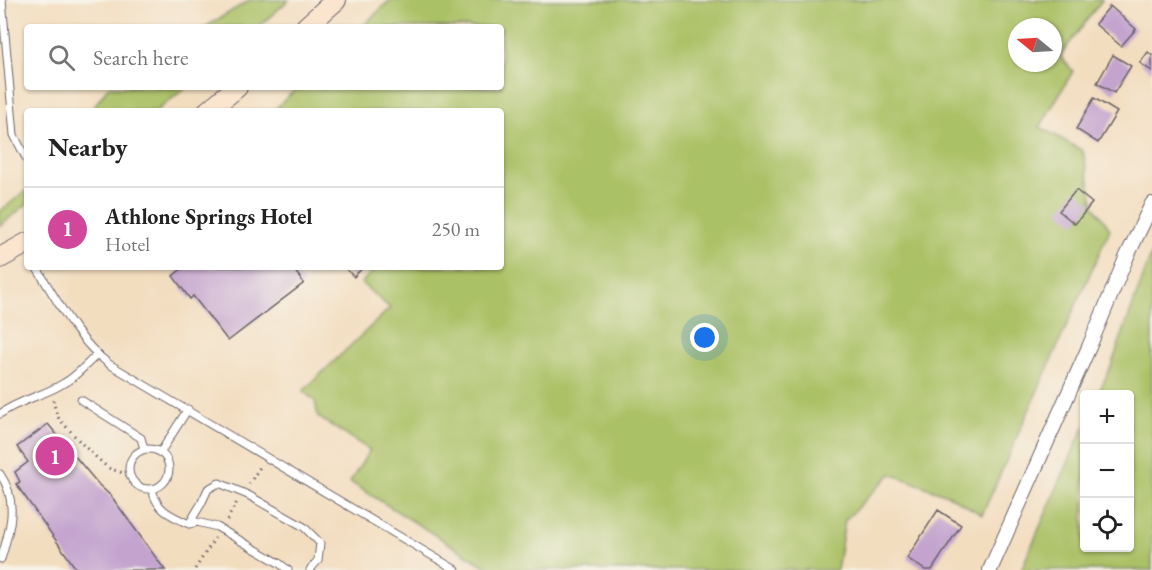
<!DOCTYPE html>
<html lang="en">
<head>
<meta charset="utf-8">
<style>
	:root { --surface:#fff; --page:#f2f2f2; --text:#222; --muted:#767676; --line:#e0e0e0; --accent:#c8321e }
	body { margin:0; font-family:"EB Garamond",serif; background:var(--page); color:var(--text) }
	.controls { position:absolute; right:18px; bottom:18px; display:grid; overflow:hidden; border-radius:6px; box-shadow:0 2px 4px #0004 }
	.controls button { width:54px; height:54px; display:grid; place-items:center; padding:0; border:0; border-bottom:2px solid var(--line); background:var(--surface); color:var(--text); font:30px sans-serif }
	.compass { position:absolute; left:1008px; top:18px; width:54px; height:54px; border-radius:50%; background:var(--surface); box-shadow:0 2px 4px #0004; rotate:288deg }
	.you { position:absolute; left:705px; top:338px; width:21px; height:21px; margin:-15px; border:4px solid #fff; border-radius:50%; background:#1a73e8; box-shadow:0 0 0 9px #1a73e833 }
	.badge { display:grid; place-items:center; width:39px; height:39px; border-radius:50%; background:var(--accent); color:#fff; font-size:20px; font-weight:700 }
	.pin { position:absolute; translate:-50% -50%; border:3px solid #fff; box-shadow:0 2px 6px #0006 }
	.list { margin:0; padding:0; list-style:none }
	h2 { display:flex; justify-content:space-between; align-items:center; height:78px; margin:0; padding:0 24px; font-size:26px }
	h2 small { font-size:20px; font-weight:400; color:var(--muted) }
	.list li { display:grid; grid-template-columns:39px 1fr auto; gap:18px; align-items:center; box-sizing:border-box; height:84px; padding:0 24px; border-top:2px solid var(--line) }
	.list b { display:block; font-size:22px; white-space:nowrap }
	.list p { margin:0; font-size:20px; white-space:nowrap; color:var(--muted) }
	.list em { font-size:20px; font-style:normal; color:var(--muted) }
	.icon { flex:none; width:33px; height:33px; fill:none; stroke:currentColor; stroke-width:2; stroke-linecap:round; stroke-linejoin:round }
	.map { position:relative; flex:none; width:1152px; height:570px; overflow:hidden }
	.search { position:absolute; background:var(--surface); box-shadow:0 2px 4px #0004; left:24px; top:24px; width:480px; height:66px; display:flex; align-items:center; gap:15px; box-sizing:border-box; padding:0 21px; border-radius:6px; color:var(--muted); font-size:22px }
	.panel { position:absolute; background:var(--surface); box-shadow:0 2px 4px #0004; left:24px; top:108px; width:480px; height:162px; border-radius:6px }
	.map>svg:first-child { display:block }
</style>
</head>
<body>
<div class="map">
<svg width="1152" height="570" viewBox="0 0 1152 570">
	<rect width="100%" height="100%" fill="#f7f3e8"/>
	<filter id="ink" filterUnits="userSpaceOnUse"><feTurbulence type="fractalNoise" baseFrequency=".0167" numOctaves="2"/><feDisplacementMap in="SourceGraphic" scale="12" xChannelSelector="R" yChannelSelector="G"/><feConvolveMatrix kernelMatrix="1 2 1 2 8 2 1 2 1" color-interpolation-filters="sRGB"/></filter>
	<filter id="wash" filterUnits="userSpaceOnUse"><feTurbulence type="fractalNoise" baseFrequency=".008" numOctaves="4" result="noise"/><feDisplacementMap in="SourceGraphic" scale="24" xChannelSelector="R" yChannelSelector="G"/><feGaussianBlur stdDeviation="1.35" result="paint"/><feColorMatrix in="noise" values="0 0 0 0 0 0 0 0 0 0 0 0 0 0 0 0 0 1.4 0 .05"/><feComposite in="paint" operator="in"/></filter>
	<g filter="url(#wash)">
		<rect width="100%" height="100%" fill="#f3ddbf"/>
		<!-- green -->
		<path fill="#abc166" stroke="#667250" stroke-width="1.5" fill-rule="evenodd" d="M250,0H289L258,27H205Z
			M390,0H1102L1060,56L1073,71L1040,127L1083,151L1094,206L1110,229L982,515L950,496L891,474L845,520L837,570H491L350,482L370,450L318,417L315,401L303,391L390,308L361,283L377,267H501V111H273L298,87H501V27H362ZM1017,27H1053V63H1017Z
			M108,87H187L156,111H91Z
			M27,190V204L0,226V211Z
			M1152,252V570H1021L1084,426V548H1130V394H1098L1111,366Z"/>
		<g id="blocks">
			<!-- building -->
			<path fill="#c4a4cf" d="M1110,6L1136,29L1121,46L1095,24Z
				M1148,52L1152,55V71L1140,63Z
				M1113,55L1131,66L1114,93L1097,83Z
				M1094,98L1117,112L1098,143L1076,129Z
				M1076,190L1092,203L1075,224L1059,211Z
				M184,267H292L304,283L228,341L193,296L190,299L173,276Z
				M344,267H363L354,277Z
				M48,424L99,485L111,496L165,570H77L16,484L20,482L15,472L28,462L17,447Z
				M938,510L961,525L932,570H925L907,558Z"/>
		</g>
	</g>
	<g filter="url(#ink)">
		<use href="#blocks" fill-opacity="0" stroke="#6b6369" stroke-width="1.5"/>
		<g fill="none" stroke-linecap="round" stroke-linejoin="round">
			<!-- service casing -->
			<g stroke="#6b6369" stroke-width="9">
				<path id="service" d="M2,0L14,135L27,160
					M36,267C57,300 77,340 109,364L456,570
					M81,400L141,438L144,449
					M0,414C20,399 44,396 64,383C77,376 86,364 97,355
					M129 469a20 20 0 1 1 40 0a20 20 0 1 1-40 0Z
					M160,453L188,409
					M0,474C19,501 10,530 1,559
					M152,489C157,511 170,515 189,524L201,504L208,489L219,483L248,495L304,527L320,543L318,560L310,570
					M189,524L197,522L217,527L279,563L288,570"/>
			</g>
			<!-- minor casing -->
			<g stroke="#6b6369" stroke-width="16">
				<path id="minor" d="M990,570L1089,347L1127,256L1152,204"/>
			</g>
			<!-- secondary casing -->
			<g stroke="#6b6369" stroke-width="22">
				<path id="secondary" d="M306,27L336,0
					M208,111L237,87
					M0,258L27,243"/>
			</g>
			<!-- path -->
			<path stroke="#6b6369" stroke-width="3" stroke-dasharray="1.5 4.5" stroke-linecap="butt" d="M53,400L56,412L59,419L85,447L108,468L129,475
				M249,484L260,467
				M227,520L237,502
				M195,569L215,538"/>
			<!-- service -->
			<use href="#service" stroke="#fff" stroke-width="7"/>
			<!-- minor -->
			<use href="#minor" stroke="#fff" stroke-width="14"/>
			<!-- secondary -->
			<use href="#secondary" stroke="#fbe5cf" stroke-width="20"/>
		</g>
	</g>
</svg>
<div class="controls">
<button>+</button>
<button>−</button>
<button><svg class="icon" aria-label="locate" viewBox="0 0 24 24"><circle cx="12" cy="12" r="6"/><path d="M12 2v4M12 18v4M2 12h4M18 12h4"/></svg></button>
</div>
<svg class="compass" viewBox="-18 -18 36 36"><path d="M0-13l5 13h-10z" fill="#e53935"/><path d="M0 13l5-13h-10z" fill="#767676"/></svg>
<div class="you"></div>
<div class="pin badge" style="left:55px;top:456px;background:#d1479c">1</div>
<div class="search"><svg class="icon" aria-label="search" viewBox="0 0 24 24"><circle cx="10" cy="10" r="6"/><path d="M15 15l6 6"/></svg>Search here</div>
<section class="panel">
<h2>Nearby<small></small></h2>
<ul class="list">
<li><span class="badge" style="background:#d1479c">1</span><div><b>Athlone Springs Hotel</b><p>Hotel</p></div><em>250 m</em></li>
</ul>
</section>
</div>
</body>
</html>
